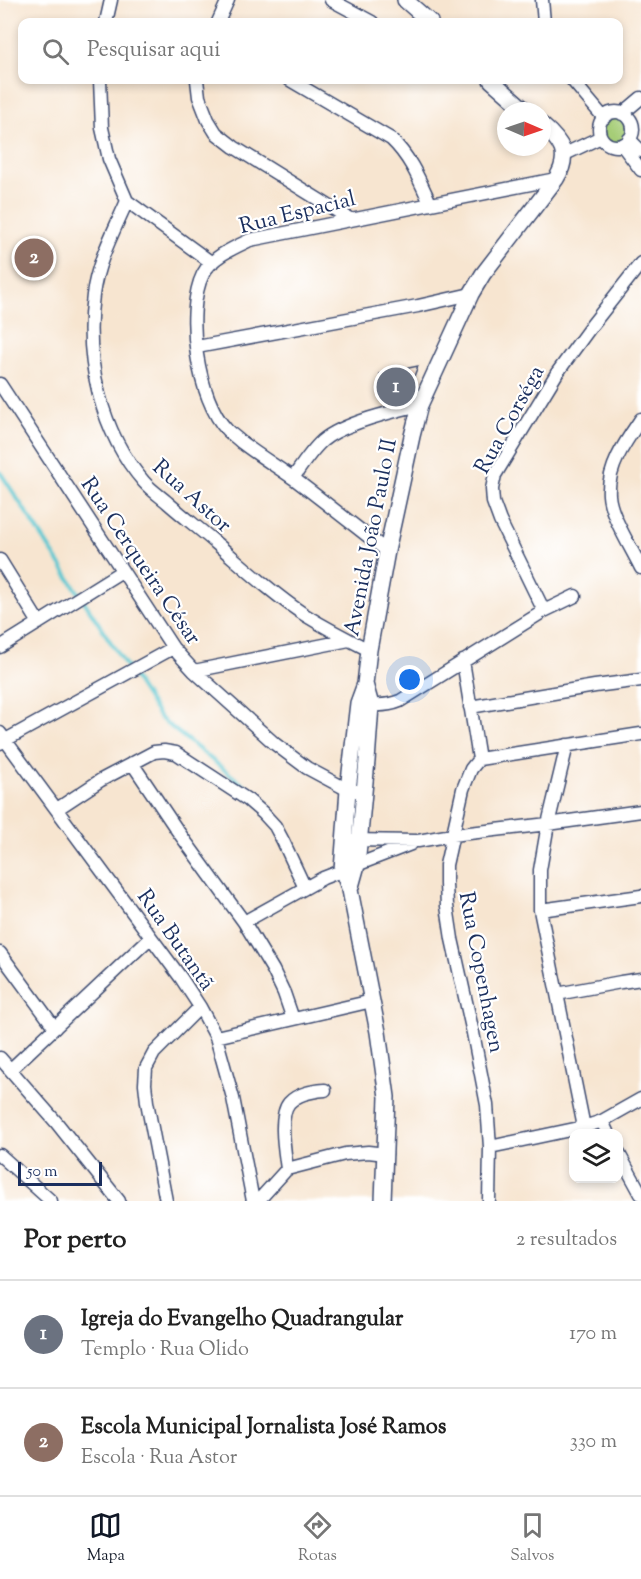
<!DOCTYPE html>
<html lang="pt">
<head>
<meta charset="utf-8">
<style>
	:root { --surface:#fff; --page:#f2f2f2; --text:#222; --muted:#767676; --line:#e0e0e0; --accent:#111827 }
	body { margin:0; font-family:"Sorts Mill Goudy",serif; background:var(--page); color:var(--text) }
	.controls { position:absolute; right:18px; bottom:18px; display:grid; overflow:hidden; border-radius:12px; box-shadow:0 3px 9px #0003 }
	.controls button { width:54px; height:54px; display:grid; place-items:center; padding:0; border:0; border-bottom:2px solid var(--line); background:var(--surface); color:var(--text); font:30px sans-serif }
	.compass { position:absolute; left:497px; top:102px; width:54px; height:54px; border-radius:50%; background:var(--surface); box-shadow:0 3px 9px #0003; rotate:92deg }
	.scale { position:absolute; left:18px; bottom:15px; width:84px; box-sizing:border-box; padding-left:6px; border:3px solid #1b2f5e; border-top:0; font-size:16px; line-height:21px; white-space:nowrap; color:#1b2f5e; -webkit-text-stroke:4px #fff; paint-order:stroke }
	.you { position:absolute; left:410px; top:680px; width:21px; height:21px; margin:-15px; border:4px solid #fff; border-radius:50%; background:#1a73e8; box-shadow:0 0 0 9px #1a73e833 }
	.badge { display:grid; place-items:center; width:39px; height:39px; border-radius:50%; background:var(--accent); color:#fff; font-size:20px; font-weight:700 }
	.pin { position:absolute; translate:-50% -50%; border:3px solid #fff; box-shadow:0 2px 6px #0006 }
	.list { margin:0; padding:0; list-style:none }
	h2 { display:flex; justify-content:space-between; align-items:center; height:78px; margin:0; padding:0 24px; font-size:26px }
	h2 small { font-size:20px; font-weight:400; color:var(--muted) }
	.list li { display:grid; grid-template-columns:39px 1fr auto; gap:18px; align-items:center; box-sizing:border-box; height:108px; padding:0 24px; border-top:2px solid var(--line) }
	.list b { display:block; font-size:22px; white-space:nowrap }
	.list p { margin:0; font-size:20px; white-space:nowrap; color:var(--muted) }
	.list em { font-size:20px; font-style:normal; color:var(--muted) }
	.icon { flex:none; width:33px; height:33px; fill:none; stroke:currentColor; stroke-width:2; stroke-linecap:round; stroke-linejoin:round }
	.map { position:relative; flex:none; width:641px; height:1201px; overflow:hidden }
	.search { position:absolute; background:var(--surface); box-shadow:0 3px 9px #0003; left:18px; right:18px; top:18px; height:66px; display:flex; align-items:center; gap:15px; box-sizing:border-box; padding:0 21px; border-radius:12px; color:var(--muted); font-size:22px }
	.sheet { height:294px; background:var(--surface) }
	nav { display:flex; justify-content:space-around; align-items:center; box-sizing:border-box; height:84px; border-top:2px solid var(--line); background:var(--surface); font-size:16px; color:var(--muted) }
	nav a { display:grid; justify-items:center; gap:3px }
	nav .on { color:var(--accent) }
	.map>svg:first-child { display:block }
</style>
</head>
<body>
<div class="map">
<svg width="641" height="1201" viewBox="0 0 641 1201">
	<defs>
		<pattern id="building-hatch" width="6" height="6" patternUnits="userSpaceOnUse" patternTransform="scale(1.5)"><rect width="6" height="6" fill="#f4ab93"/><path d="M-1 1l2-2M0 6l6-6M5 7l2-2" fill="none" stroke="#d19381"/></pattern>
	</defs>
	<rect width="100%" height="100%" fill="#fff"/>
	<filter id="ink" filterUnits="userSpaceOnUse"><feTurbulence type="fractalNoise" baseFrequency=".0167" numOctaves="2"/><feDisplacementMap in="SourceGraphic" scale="12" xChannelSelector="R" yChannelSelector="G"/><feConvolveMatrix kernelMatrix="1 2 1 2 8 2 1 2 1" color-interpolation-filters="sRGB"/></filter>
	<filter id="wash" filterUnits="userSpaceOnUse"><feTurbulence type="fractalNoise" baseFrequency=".008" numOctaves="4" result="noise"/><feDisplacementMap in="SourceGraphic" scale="24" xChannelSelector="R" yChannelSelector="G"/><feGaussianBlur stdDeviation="1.35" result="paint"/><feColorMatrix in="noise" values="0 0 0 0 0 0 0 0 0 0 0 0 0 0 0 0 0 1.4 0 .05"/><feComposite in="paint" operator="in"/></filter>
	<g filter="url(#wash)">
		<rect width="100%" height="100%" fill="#f7e5d0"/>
		<!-- park -->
		<path fill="#a6cd77" stroke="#607e6a" stroke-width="1.5" d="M599 129a16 16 0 1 1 32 0a16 16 0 1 1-32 0Z"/>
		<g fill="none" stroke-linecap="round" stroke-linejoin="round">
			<!-- stream -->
			<path stroke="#5ac7d1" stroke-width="4" d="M0,472L160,718L257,796"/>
		</g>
		<g id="blocks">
			<!-- building -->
			<path fill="url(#building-hatch)" d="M418,366L405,399L386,405L380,374Z"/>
		</g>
	</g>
	<g filter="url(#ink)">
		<use href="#blocks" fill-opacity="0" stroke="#3c4a6f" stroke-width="1.5"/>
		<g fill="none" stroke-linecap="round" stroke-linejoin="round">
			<!-- minor casing -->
			<g stroke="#3c4a6f" stroke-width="15">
				<path id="minor" d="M331,0L372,22
					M542,0L544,22
					M106,22L111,0
					M218,22L228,0
					M100,80L102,128L109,159L127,201
					M197,80L199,97L208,120L216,133L234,147L350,219
					M290,80L391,139C410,157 419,179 430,203
					M572,80L604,118
					M599 129a17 17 0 1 1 34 0a17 17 0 1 1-34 0Z
					M622,114L641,98
					M629,139L641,151
					M622,145L641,170
					M565,154L601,137
					M127,201C114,231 97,262 93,295C84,359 101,433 144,482C151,490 160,496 168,503C184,517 201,530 217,544C245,568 274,595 305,615C326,628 347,639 369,650
					M127,201L212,263
					M197,347L418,306L471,294
					M0,384L173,648L194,671L275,744L307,768L348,790L356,791
					M641,419C626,441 607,467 609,495C610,515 632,549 641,568
					M293,478C302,465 311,451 322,441C343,423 394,411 420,405
					M387,551C356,527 325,502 293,478C276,466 258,455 241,442C237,438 231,434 227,430C198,400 184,312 203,274C212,257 233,248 250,240L556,179
					M0,560L39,623
					M544,611L500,521L493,502L492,489L495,475L557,373L592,325L641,263
					M0,647L122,571
					M463,661L479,759
					M194,671L349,640
					M363,704C376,706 388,706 400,701L544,611L575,596
					M470,707L595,686L641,680
					M0,733L181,978L200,1007L216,1037L233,1098L253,1201
					M0,743L173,648
					M567,745L548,824L540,870V910L584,1127
					M132,763L177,830L244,922L273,970L284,993L293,1019
					M57,809L101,780L154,752L164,751L176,753L248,800L263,813L275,826L283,841L305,888
					M350,840L418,841L452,835L548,824L641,811
					M540,910L641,896
					M244,922L323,878L411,844
					M0,953L55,1028
					M557,994L621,982L641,979
					M216,1037L372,1001
					M0,1058L56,1122L119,1201
					M11,1069L150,938
					M602,1121L608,1134
					M490,1147L584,1127L602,1121L641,1099
					M618,1152L641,1194
					M0,1155L51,1201
					M287,1169C285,1153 278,1116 289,1103C298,1093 313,1091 325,1090
					M166,1201L147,1102L145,1084L146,1068L154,1053L200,1007
					M258,1201L287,1169L345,1154L368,1152L386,1154
					M489,1201L490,1147L487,1105L473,1033L452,939L447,906L446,884V865L463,789L471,769L479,759L641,734"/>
			</g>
			<!-- major casing -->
			<g stroke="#3c4a6f" stroke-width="18">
				<path id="major" d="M405,0L430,22
					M491,80L526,111
					M350,890L357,865L367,761L371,705L365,684
					M383,1201L387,1097L378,1032L350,890L342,870L348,790L358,703L365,684L369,650L387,551L412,436L420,405L471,294L483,274L556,179C571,155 562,142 542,125"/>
			</g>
			<!-- minor -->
			<use href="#minor" stroke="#fff" stroke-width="12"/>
			<!-- major -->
			<use href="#major" stroke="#fff" stroke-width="15"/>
		</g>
	</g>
	<g text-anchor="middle" stroke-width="4.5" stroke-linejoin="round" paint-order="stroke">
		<!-- street labels -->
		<g font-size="22" fill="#1b2f5e" stroke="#fff">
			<text transform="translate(297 211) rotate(-14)" y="8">Rua Espacial</text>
			<text transform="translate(508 419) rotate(-61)" y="8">Rua Corséga</text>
			<text transform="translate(193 495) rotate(42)" y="8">Rua Astor</text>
			<text transform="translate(369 537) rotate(-79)" y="8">Avenida João Paulo II</text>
			<text transform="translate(142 560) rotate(56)" y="8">Rua Cerqueira César</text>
			<text transform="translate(177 939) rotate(55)" y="8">Rua Butantã</text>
			<text transform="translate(483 972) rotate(79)" y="8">Rua Copenhagen</text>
		</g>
	</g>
</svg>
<div class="controls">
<button><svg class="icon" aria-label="layers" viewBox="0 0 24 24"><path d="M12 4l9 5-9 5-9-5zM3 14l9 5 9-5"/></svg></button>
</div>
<svg class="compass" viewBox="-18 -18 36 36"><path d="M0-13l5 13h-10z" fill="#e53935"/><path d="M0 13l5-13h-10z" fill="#767676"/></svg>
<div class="scale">50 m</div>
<div class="you"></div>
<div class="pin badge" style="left:396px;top:387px;background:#6b7280">1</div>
<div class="pin badge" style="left:34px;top:258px;background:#8d6e63">2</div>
<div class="search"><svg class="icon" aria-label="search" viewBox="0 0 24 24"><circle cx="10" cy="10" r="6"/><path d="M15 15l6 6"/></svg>Pesquisar aqui</div>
</div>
<section class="sheet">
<h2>Por perto<small>2 resultados</small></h2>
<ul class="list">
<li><span class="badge" style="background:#6b7280">1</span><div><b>Igreja do Evangelho Quadrangular</b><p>Templo · Rua Olido</p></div><em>170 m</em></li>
<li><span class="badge" style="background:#8d6e63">2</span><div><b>Escola Municipal Jornalista José Ramos</b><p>Escola · Rua Astor</p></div><em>330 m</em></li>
</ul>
</section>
<nav>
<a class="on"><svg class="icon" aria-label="map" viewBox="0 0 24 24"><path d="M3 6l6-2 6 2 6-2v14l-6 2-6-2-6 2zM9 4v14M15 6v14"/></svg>Mapa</a>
<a><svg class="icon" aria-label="directions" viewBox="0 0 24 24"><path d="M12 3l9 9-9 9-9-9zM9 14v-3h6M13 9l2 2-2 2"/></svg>Rotas</a>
<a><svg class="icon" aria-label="saved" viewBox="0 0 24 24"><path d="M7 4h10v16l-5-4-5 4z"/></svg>Salvos</a>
</nav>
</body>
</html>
